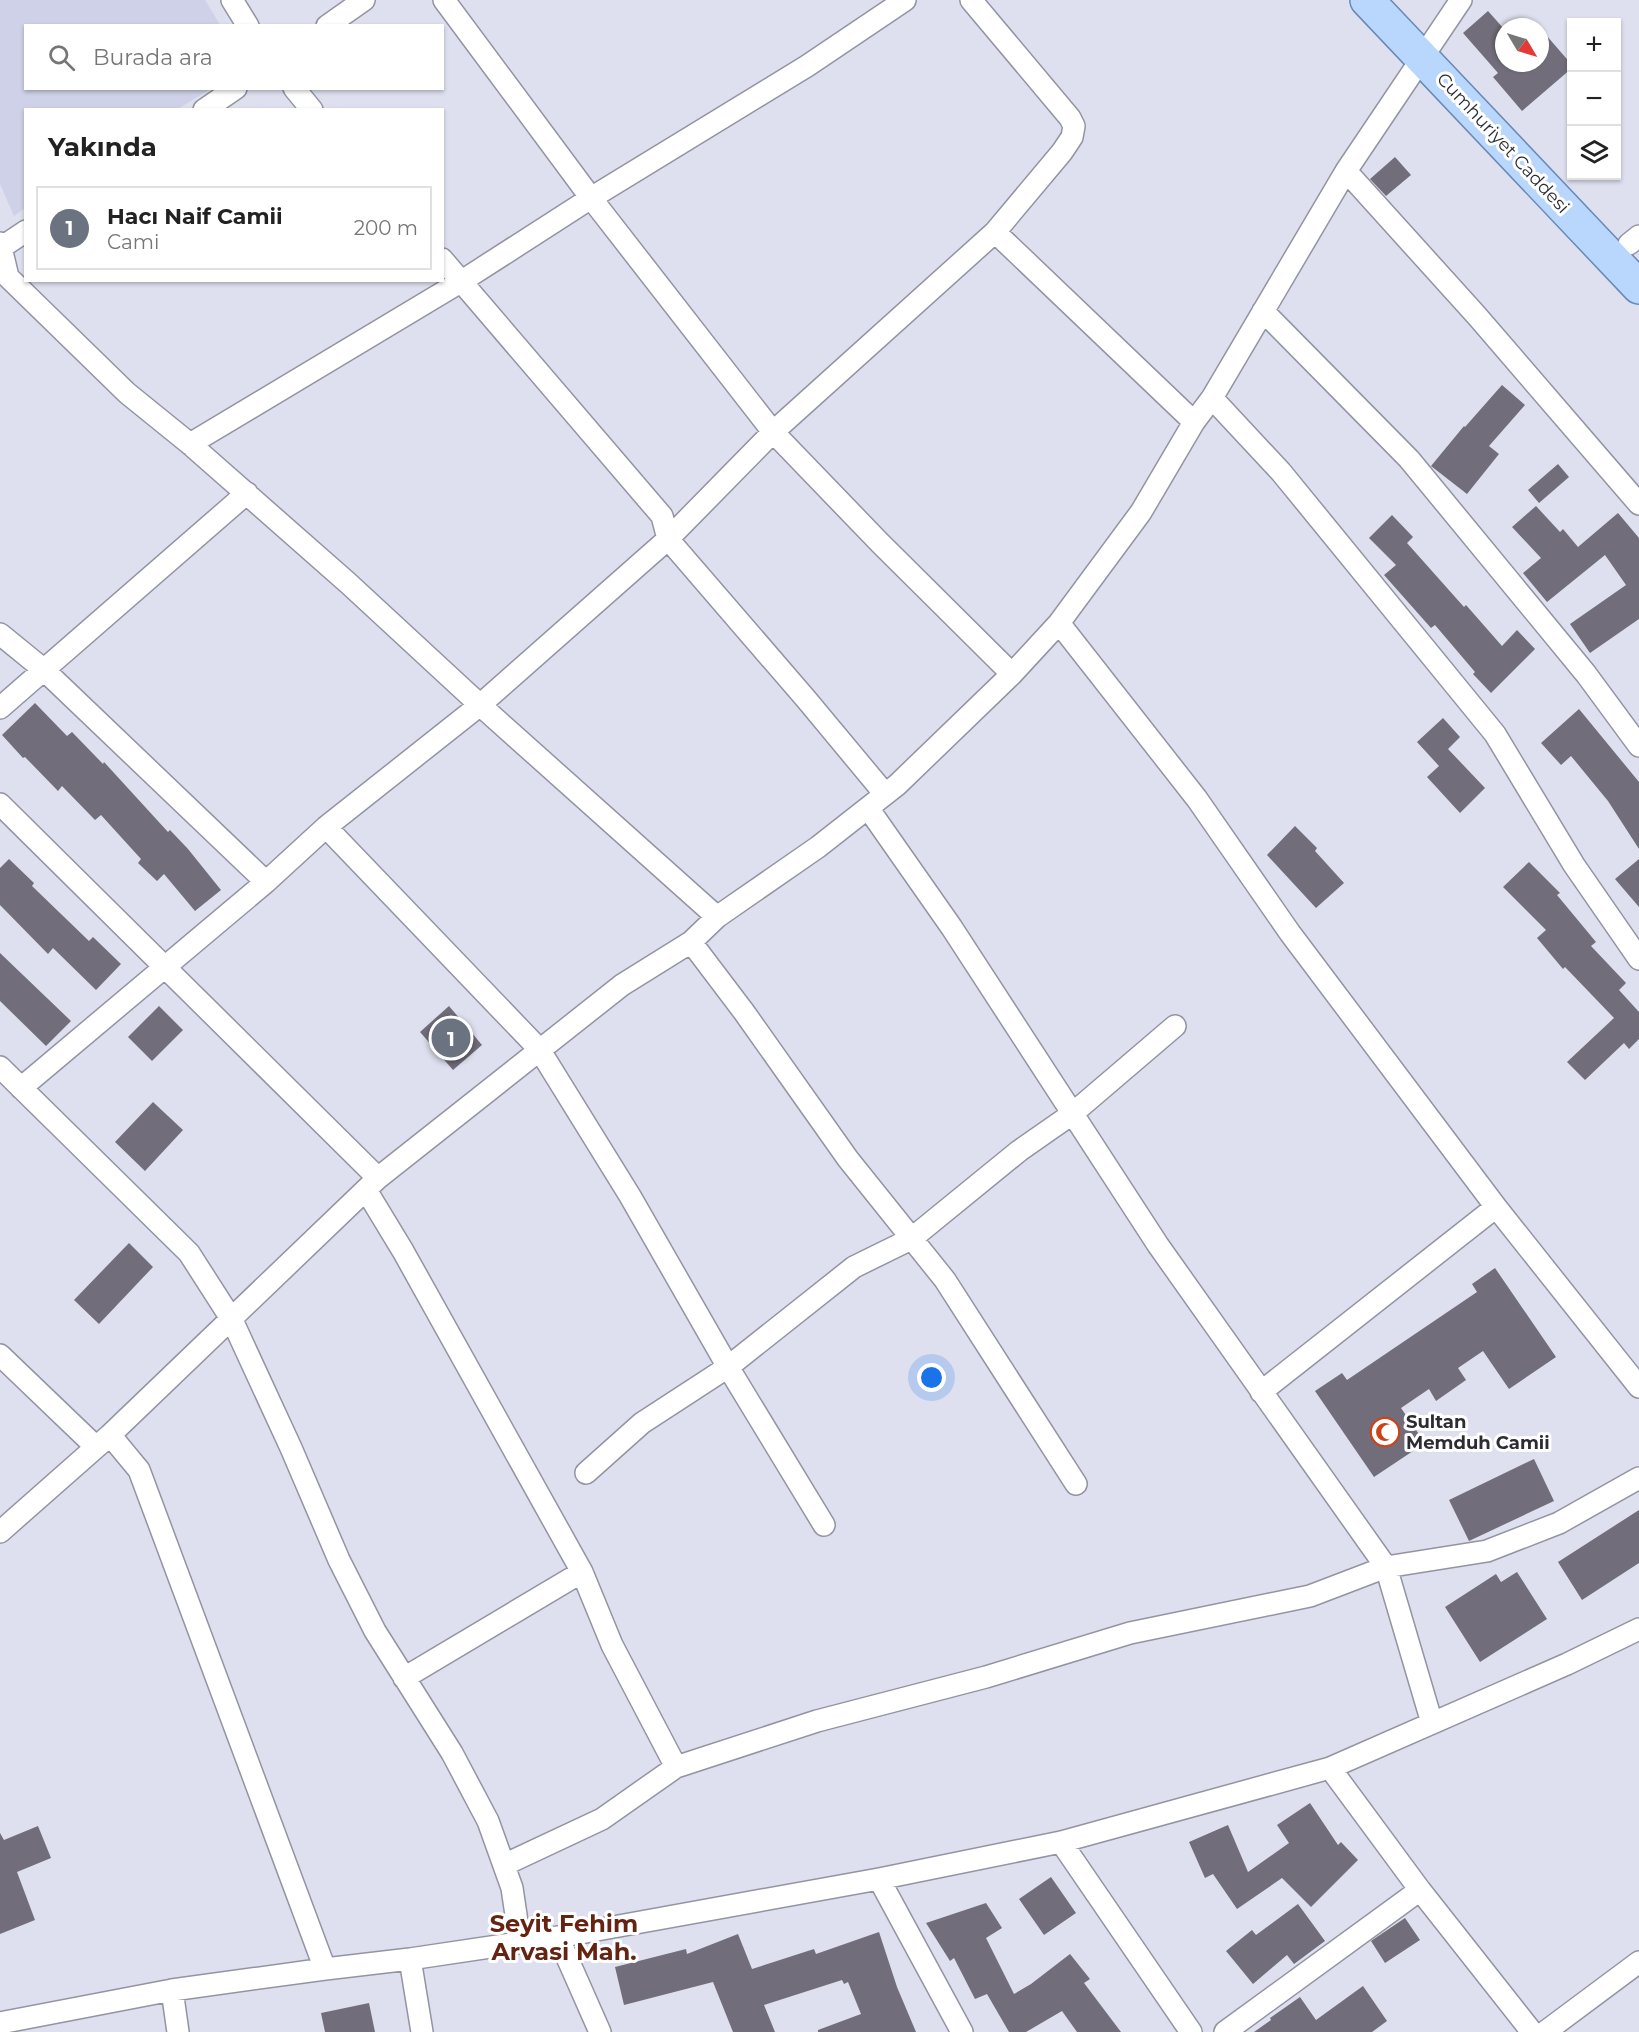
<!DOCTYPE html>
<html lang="tr">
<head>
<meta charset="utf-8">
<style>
	:root { --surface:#fff; --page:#f6f6f6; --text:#222; --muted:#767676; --line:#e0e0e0; --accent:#0b8043 }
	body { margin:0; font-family:Montserrat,sans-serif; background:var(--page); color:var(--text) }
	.controls { position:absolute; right:18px; top:18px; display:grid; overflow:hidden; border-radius:0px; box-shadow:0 2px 4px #0004 }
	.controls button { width:54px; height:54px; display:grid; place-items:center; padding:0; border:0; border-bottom:2px solid var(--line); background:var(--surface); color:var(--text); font:30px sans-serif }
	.compass { position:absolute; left:1495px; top:18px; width:54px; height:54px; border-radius:50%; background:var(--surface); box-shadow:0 2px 4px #0004; rotate:128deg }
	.you { position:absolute; left:932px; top:1378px; width:21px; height:21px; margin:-15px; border:4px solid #fff; border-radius:50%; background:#1a73e8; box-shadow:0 0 0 9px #1a73e833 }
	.badge { display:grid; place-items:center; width:39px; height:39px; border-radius:50%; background:var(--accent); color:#fff; font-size:20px; font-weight:700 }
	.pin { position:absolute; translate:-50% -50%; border:3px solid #fff; box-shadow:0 2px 6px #0006 }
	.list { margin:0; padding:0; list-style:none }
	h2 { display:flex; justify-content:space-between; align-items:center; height:78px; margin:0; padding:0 24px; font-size:26px }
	h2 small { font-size:20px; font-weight:400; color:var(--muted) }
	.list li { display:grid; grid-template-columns:39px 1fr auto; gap:18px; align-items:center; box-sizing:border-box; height:84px; margin:0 12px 12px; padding:0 12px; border:2px solid var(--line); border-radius:0px }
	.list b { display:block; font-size:22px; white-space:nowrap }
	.list p { margin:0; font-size:20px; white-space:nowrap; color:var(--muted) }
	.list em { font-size:20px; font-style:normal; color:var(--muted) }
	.icon { flex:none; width:33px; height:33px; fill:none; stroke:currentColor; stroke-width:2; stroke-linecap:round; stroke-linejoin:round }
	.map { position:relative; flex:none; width:1639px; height:2032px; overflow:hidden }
	.search { position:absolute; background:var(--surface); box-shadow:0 2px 4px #0004; left:24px; top:24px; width:420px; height:66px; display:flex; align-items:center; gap:15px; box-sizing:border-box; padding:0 21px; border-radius:0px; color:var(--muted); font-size:22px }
	.panel { position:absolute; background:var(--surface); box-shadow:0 2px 4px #0004; left:24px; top:108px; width:420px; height:174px; border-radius:0px }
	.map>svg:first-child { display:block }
</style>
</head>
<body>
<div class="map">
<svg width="1639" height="2032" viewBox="0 0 1639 2032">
	<rect width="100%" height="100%" fill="#dee0ef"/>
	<!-- built -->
	<path fill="#ced1e7" d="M0,0H205L220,25L26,26V88L210,89L178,109L26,110L25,208L14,216L0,184Z"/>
	<!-- building -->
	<path fill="#726d7a" d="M1488,11L1504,29V63H1540V28L1572,65V68L1522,111L1493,77L1498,73L1463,33Z
		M1395,157L1411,175L1386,196L1370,179Z
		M1502,385L1525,405L1489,446L1499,454L1467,494L1431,466L1464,426L1465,427Z
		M1558,464L1569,477L1539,503L1528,490Z
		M1536,506L1560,532L1563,529L1578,547L1618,513L1639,538V619L1590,653L1570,624L1626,585L1605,555L1547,602L1523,573L1541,558L1512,527Z
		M1392,515L1413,537L1407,543L1464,607L1466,605L1502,646L1517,630L1535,649L1491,693L1473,674L1475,672L1435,625L1431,628L1384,575L1396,565L1369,538Z
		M35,703L67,736L72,732L103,764L104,762L168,832L170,830L188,849L221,890L195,911L164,874L157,881L138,863L141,859L101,815L95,820L62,786L58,791L25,757L23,758L2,735Z
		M1579,709L1639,782V849L1608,801L1571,756L1561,765L1541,743Z
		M1443,718L1460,737L1448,749L1485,788L1460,813L1427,777L1439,766L1417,742Z
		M1295,826L1317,848L1315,851L1344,883L1316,908L1267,855Z
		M9,859L34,883L32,886L89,941L93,937L121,964L96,990L53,948L48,954L0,905V868Z
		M1639,859V907L1615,879Z
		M1529,862L1560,893L1557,895L1596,942L1591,946L1626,983L1619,990L1639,1012V1039L1629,1049L1624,1043L1585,1080L1567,1062L1614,1018L1565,967L1563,969L1537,938L1546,930L1503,887Z
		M0,953L71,1021L46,1046L0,1001Z
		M159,1006L183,1030L152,1061L128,1037Z
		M449,1006L482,1045L453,1070L420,1032Z
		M153,1102L183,1130L145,1171L115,1142Z
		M129,1243L153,1267L99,1324L74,1300Z
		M1495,1268L1556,1357L1509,1389L1483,1351L1458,1368L1466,1380L1436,1401L1429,1389L1401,1408L1425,1443L1374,1477L1315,1391L1342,1373L1347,1380L1477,1292L1472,1284Z
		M1534,1459L1554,1501L1469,1541L1449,1500Z
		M1639,1510V1563L1582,1600L1558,1562Z
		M1517,1572L1547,1619L1480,1662L1445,1607L1496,1574L1501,1582Z
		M1310,1803L1338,1845L1341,1842L1358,1860L1311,1907L1282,1878L1237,1909L1213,1874L1205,1878L1189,1842L1228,1825L1248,1872L1289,1843L1277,1825Z
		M38,1826L51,1858L17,1872L35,1920L0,1934V1833L4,1840Z
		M1051,1877L1076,1913L1044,1935L1019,1899Z
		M986,1903L1002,1928L986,1938L1014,1994L1031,1984L1070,1954L1090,1979L1084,1983L1121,2032H1077L1062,2011L1026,2032H1009L987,1994L975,1999L954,1958L950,1961L926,1923Z
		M1298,1904L1325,1941L1294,1964L1287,1955L1253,1984L1226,1951L1252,1930L1256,1935Z
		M1405,1918L1420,1940L1385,1963L1371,1941Z
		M879,1932L897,1987L916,2032H818V2030L861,2014L848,1982L844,1984L842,1980L764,2005L775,2032H733L713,1982L624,2005L615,1967L686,1949L687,1954L738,1934L752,1969L814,1949L816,1954Z
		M1363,1986L1387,2021L1372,2032H1254L1271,2020L1270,2018L1300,1997L1316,2020Z
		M369,2003L375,2032H325L321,2013Z"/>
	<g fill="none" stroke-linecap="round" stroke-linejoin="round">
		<!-- minor casing -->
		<g stroke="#9294a2" stroke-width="24">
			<path id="minor" d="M232,0L248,26
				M444,0L591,198L773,432L880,543L1012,674
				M327,26L364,0
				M294,88L312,110
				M204,110L236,88
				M1346,171L1477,316L1639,504
				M995,232L1194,422
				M0,243L8,277L127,393L190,444L348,583L480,705L717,917
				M1629,244L1639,236
				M2,247L26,231
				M442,259L662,516L668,539L806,699L885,794
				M1263,311L1409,459L1586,674L1639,746
				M1212,398L1281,472L1495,734L1574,865L1639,959
				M190,444L462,281L591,198L807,66L905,0
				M1059,623L1197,799L1290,933L1496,1207L1639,1387
				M0,634L43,669L266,882
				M0,708L247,493
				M0,804L378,1178
				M868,808L952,928L1158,1245L1386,1567L1432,1723
				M326,827L539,1049L630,1196L728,1367L824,1525
				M691,942L744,1012L848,1159L945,1280L1076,1484
				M0,1067L189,1253L232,1320L291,1448L339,1560L375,1631L452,1753L488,1821L512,1888L520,1942
				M21,1088L266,882L326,827L480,705L668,539L773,432L995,232L1062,152L1072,137L1074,126L1070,118L971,0
				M366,1190L403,1251L582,1572L612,1645L676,1767
				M0,1355L96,1447
				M1261,1392L1496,1207
				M110,1435L139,1470L325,1969
				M586,1473L642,1423L728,1367L854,1267L911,1239L1019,1151L1072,1114L1175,1026
				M0,1532L110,1435L378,1178L622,985L691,942L717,917L818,847L897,785L1012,674L1059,623L1141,512L1194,422L1212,398L1346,171L1461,0
				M404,1678L582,1572
				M1330,1768L1420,1890L1532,2032
				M1061,1842L1191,2032
				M504,1865L602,1819L676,1767L817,1721L986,1677L1130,1633L1310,1596L1386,1567L1487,1551L1559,1523L1639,1478
				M879,1879L962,2032
				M558,1937L600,2032
				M410,1959L422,2032
				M172,1990L178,2032
				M0,2023L172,1990L325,1969L410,1959L558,1937L879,1879L1061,1842L1330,1768L1567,1664L1639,1629
				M1225,2032L1420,1890
				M1545,2032L1639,1962"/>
		</g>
		<!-- primary casing -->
		<g stroke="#6a89b6" stroke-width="36">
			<path id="primary" d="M1367,0L1639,287"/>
		</g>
		<!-- minor -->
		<use href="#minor" stroke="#fff" stroke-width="21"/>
		<!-- primary -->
		<use href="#primary" stroke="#b9d6fd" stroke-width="33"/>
	</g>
	<!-- icons -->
	<defs>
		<g id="mosque-ring" transform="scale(1.5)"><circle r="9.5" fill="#fff" stroke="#cb4319" stroke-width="1.5"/><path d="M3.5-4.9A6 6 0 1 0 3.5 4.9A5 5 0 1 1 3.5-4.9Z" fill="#cb4319"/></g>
	</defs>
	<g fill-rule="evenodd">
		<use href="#mosque-ring" x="1385" y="1432"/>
	</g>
	<g text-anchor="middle" stroke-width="6" stroke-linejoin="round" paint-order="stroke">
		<!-- street labels -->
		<g font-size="18" fill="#2c2d33" stroke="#fff">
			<text transform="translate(1503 143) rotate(47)" y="6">Cumhuriyet Caddesi</text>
		</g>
		<!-- poi labels -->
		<g font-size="18" font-weight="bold" fill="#2c2d33" stroke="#fff" text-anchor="start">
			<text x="1406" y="1428">Sultan<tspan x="1406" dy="21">Memduh Camii</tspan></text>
		</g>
		<!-- district labels -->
		<g font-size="24" font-weight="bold" fill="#652311" stroke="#fff">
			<text x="564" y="1932">Seyit Fehim<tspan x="564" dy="28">Arvasi Mah.</tspan></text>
		</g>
	</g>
</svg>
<div class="controls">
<button>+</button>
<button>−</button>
<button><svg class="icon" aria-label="layers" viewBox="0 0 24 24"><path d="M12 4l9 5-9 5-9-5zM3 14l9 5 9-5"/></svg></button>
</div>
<svg class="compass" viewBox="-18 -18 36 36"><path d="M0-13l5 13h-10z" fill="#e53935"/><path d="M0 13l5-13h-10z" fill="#767676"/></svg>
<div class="you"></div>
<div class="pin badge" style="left:451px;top:1038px;background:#6b7280">1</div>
<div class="search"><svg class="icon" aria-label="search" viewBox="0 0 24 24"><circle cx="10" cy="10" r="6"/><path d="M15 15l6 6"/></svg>Burada ara</div>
<section class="panel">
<h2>Yakında<small></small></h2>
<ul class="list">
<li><span class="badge" style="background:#6b7280">1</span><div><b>Hacı Naif Camii</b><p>Cami</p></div><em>200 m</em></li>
</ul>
</section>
</div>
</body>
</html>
